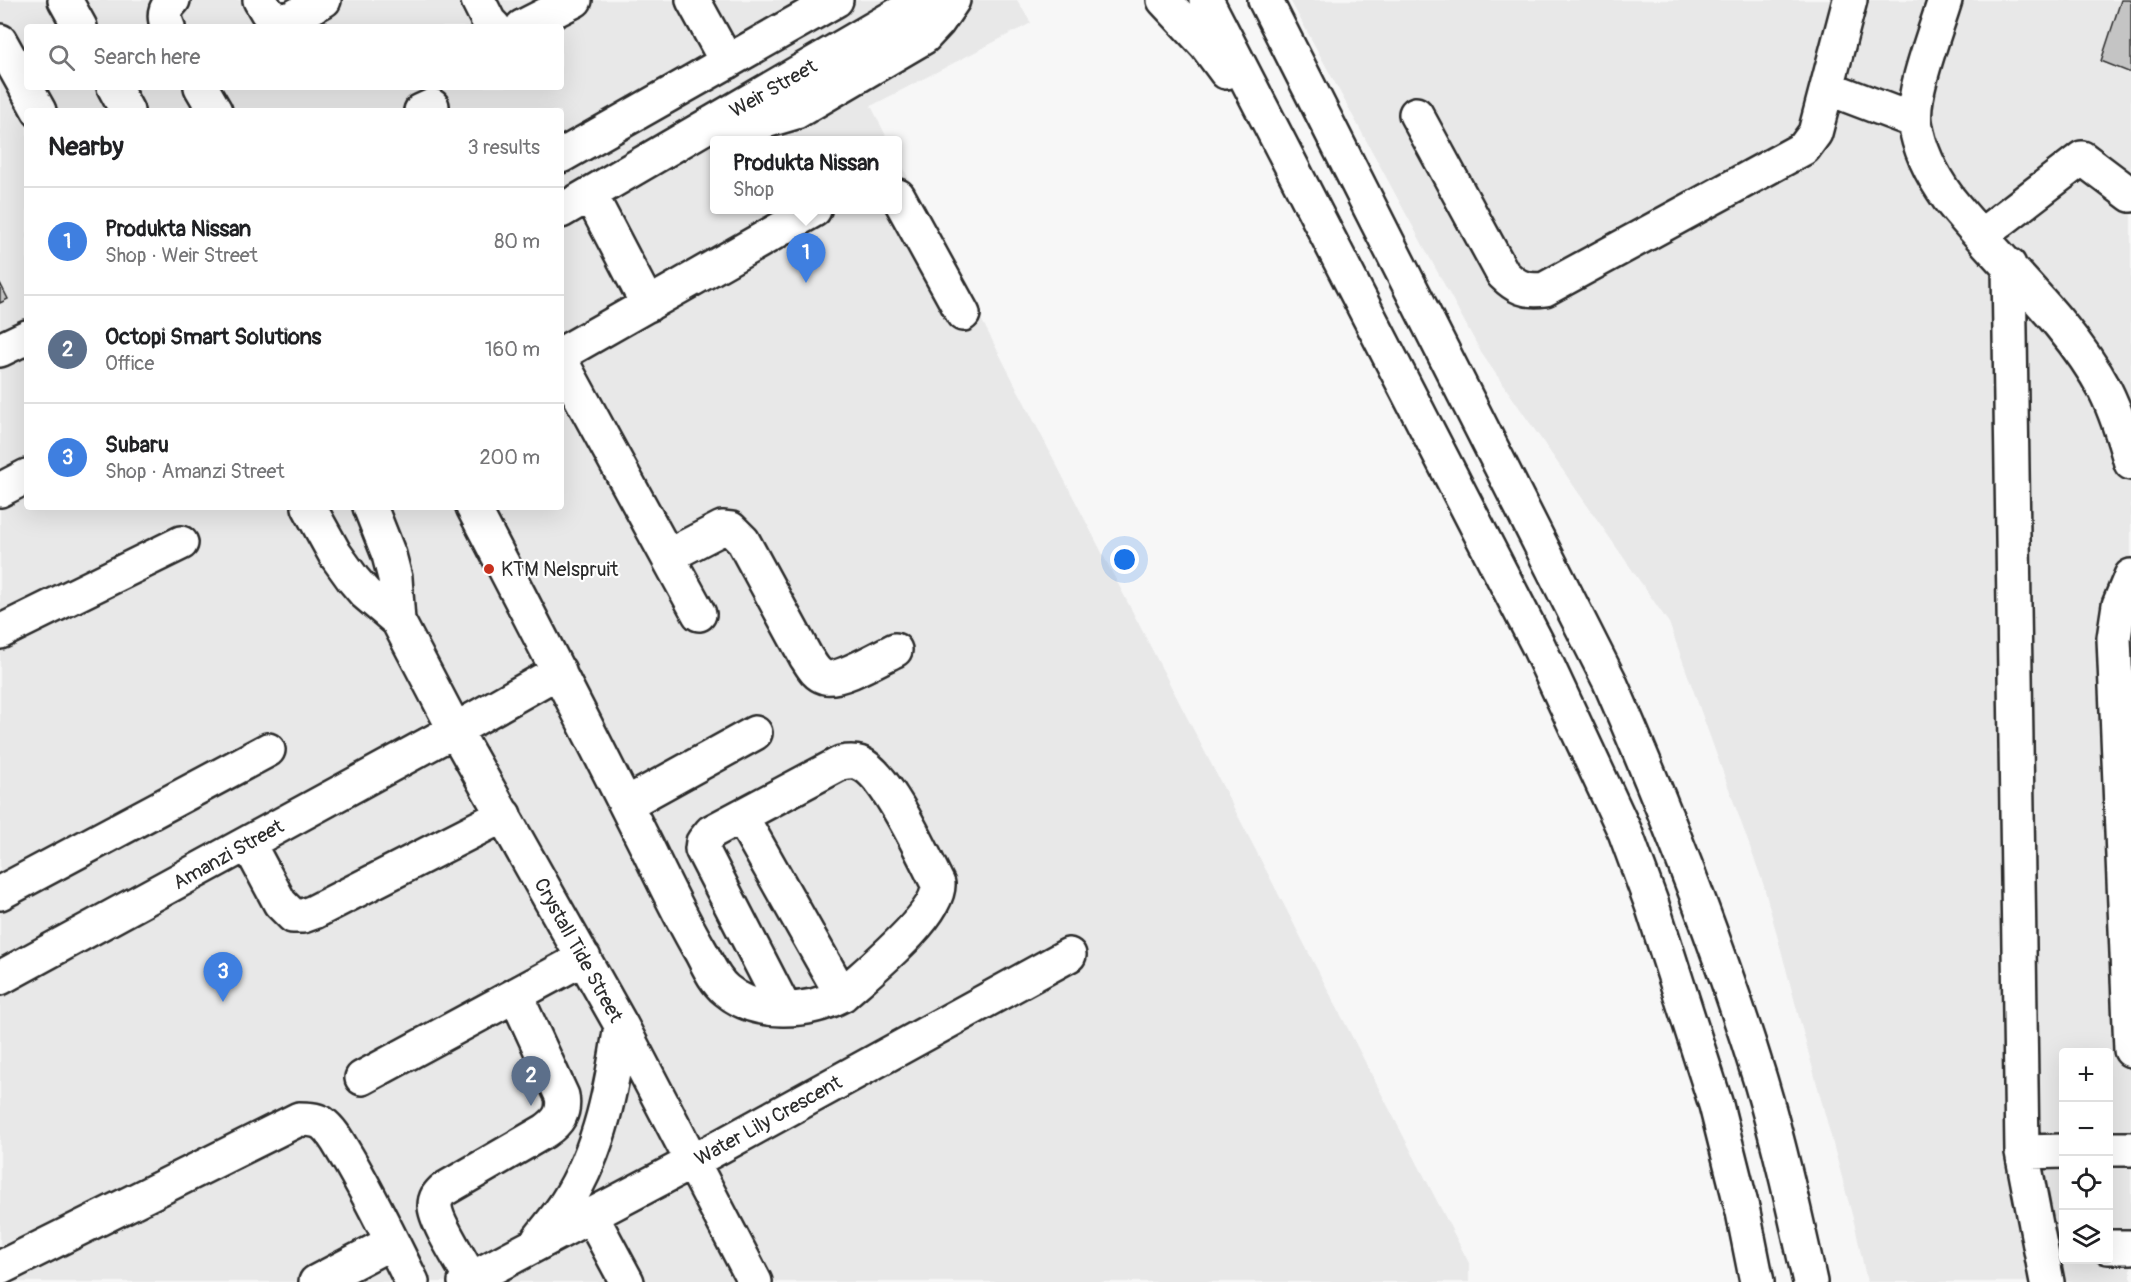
<!DOCTYPE html>
<html lang="en">
<head>
<meta charset="utf-8">
<style>
	:root { --surface:#fff; --page:#f2f2f2; --text:#202124; --muted:#757577; --line:#e0e0e0; --accent:#c8321e }
	body { margin:0; font-family:Pangolin,sans-serif; background:var(--page); color:var(--text) }
	.controls { position:absolute; right:18px; bottom:18px; display:grid; overflow:hidden; border-radius:6px; box-shadow:0 6px 24px #0002 }
	.controls button { width:54px; height:54px; display:grid; place-items:center; padding:0; border:0; border-bottom:2px solid var(--line); background:var(--surface); color:var(--text); font:30px sans-serif }
	.you { position:absolute; left:1125px; top:560px; width:21px; height:21px; margin:-15px; border:4px solid #fff; border-radius:50%; background:#1a73e8; box-shadow:0 0 0 9px #1a73e833 }
	.badge { display:grid; place-items:center; width:39px; height:39px; border-radius:50%; background:var(--accent); color:#fff; font-size:20px; font-weight:700 }
	.pin { position:absolute; translate:-50% -50px; filter:drop-shadow(0 2px 3px #0008) }
	.pin::after { content:''; position:absolute; top:32px; width:21px; height:18px; background:inherit; clip-path:polygon(0 0,100% 0,50% 100%) }
	.popup { position:absolute; left:710px; top:136px; width:192px; height:78px; box-sizing:border-box; display:grid; place-content:center; border-radius:6px; background:var(--surface); filter:drop-shadow(0 2px 4px #0005); font-size:20px; white-space:nowrap; color:var(--muted) }
	.popup b { font-size:22px; color:var(--text) }
	.popup::after { content:''; position:absolute; left:50%; top:100%; margin-left:-12px; border:12px solid transparent; border-top-color:var(--surface) }
	.list { margin:0; padding:0; list-style:none }
	h2 { display:flex; justify-content:space-between; align-items:center; height:78px; margin:0; padding:0 24px; font-size:26px }
	h2 small { font-size:20px; font-weight:400; color:var(--muted) }
	.list li { display:grid; grid-template-columns:39px 1fr auto; gap:18px; align-items:center; box-sizing:border-box; height:108px; padding:0 24px; border-top:2px solid var(--line) }
	.list b { display:block; font-size:22px; white-space:nowrap }
	.list p { margin:0; font-size:20px; white-space:nowrap; color:var(--muted) }
	.list em { font-size:20px; font-style:normal; color:var(--muted) }
	.icon { flex:none; width:33px; height:33px; fill:none; stroke:currentColor; stroke-width:2; stroke-linecap:round; stroke-linejoin:round }
	.map { position:relative; flex:none; width:2131px; height:1282px; overflow:hidden }
	.search { position:absolute; background:var(--surface); box-shadow:0 6px 24px #0002; left:24px; top:24px; width:540px; height:66px; display:flex; align-items:center; gap:15px; box-sizing:border-box; padding:0 21px; border-radius:6px; color:var(--muted); font-size:22px }
	.panel { position:absolute; background:var(--surface); box-shadow:0 6px 24px #0002; left:24px; top:108px; width:540px; height:402px; border-radius:6px }
	.map>svg:first-child { display:block }
</style>
</head>
<body>
<div class="map">
<svg width="2131" height="1282" viewBox="0 0 2131 1282">
	<rect width="100%" height="100%" fill="#f7f7f7"/>
	<filter id="ink" filterUnits="userSpaceOnUse"><feTurbulence type="fractalNoise" baseFrequency=".0167" numOctaves="2"/><feDisplacementMap in="SourceGraphic" scale="12" xChannelSelector="R" yChannelSelector="G"/><feConvolveMatrix kernelMatrix="1 2 1 2 8 2 1 2 1" color-interpolation-filters="sRGB"/></filter>
	<g filter="url(#ink)">
		<!-- built -->
		<path fill="#e8e8e8" fill-rule="evenodd" d="M0,0H1017L1031,23L871,106L888,140H714V210H898V158L1469,1263V1282H0ZM27,27H561V87H27ZM27,111H561V507H27Z
			M1290,0H2131V1282H1867L1855,1226L1763,883L1669,623L1482,354ZM2064,1052H2108V1260H2064Z"/>
		<!-- building -->
		<path fill="#c4c4c4" stroke="#2b2b2b" stroke-width="1.5" d="M2121,0H2131V73L2101,61Z
			M0,283L8,299L0,303Z"/>
		<g fill="none" stroke-linecap="round" stroke-linejoin="round">
			<!-- minor casing -->
			<g stroke="#2b2b2b" stroke-width="38">
				<path id="minor" d="M65,0L80,27
					M260,0L267,12L277,20L292,18L324,0
					M478,0L489,22L494,27
					M693,0L727,62
					M1945,0C1936,30 1911,93 1915,122C1919,150 1933,177 1949,199C1999,262 2067,319 2105,390C2117,414 2124,438 2131,463
					M168,27C163,16 165,8 173,0
					M522,27L575,0
					M0,41L39,111
					M114,87L127,111
					M201,87L215,111
					M1828,88L1915,121
					M421,111L432,106
					M1416,114L1503,274C1516,287 1526,292 1545,289L1804,148L1815,133L1850,0
					M714,122L752,125L796,112L924,37L938,22L953,0
					M561,156L836,0
					M590,194L648,305
					M898,196L963,314
					M561,211L923,0
					M1982,235L2082,158L2131,195
					M2009,265L2022,1152L2047,1282
					M0,350L27,337
					M561,354L814,210
					M561,361L699,614
					M0,490L27,476
					M309,507L335,554L353,579L365,593L398,621L455,730L621,1025L755,1282
					M370,507L389,555L395,578L398,621
					M473,507C532,620 590,733 647,847C664,882 681,918 701,952C708,965 714,980 726,990C756,1016 808,1013 842,995C865,974 940,915 938,884C924,857 887,773 859,763C853,761 847,762 841,763L711,832L703,842L702,849L784,1008
					M668,556L722,528L731,529L743,541L806,657C811,664 815,674 825,677C840,681 880,657 895,650
					M2131,576L2119,605L2114,638L2131,1050
					M0,632L181,543
					M626,804L755,733
					M741,816L842,995
					M248,843L280,903L293,916H303L314,912L504,815
					M0,893L268,750
					M0,978L455,730L559,671
					M362,1078L584,958
					M2108,1149H2131
					M2022,1152L2064,1151
					M591,1215L627,1282
					M539,1239C548,1227 559,1215 567,1202C601,1149 612,1085 621,1025
					M2108,1247H2131
					M0,1268L299,1119C307,1119 315,1119 322,1123C333,1131 340,1146 347,1157C371,1197 391,1240 412,1282
					M471,1279C463,1264 435,1221 435,1206C435,1198 438,1195 443,1190L545,1131C558,1122 565,1113 562,1096L516,996
					M316,1282L392,1242
					M465,1282L692,1162L1069,955"/>
			</g>
			<!-- major casing -->
			<g stroke="#2b2b2b" stroke-width="38">
				<path id="major" d="M1164,0L1206,45L1226,72
					M1206,0L1538,645L1625,832L1652,905L1716,1105L1743,1212L1757,1282
					M1265,0L1609,680C1666,811 1718,943 1760,1079C1780,1146 1795,1214 1810,1282"/>
			</g>
			<!-- minor -->
			<use href="#minor" stroke="#fff" stroke-width="33"/>
			<!-- major -->
			<use href="#major" stroke="#fff" stroke-width="33"/>
		</g>
	</g>
	<!-- markers -->
	<circle fill="#c8321e" stroke="#fff" stroke-width="2" cx="489" cy="569" r="6"/>
	<g text-anchor="middle" stroke-width="4.5" stroke-linejoin="round" paint-order="stroke">
		<!-- street labels -->
		<g font-size="20" fill="#2b2b2b" stroke="#fff">
			<text transform="translate(773 88) rotate(-30)" y="7">Weir Street</text>
			<text transform="translate(228 854) rotate(-29)" y="7">Amanzi Street</text>
			<text transform="translate(579 950) rotate(61)" y="7">Crystall Tide Street</text>
			<text transform="translate(768 1120) rotate(-29)" y="7">Water Lily Crescent</text>
		</g>
		<!-- poi labels -->
		<g font-size="20" fill="#2b2b2b" stroke="#fff" text-anchor="start">
			<text x="501" y="576">KTM Nelspruit</text>
		</g>
	</g>
</svg>
<div class="controls">
<button>+</button>
<button>−</button>
<button><svg class="icon" aria-label="locate" viewBox="0 0 24 24"><circle cx="12" cy="12" r="6"/><path d="M12 2v4M12 18v4M2 12h4M18 12h4"/></svg></button>
<button><svg class="icon" aria-label="layers" viewBox="0 0 24 24"><path d="M12 4l9 5-9 5-9-5zM3 14l9 5 9-5"/></svg></button>
</div>
<div class="you"></div>
<div class="pin badge" style="left:806px;top:283px;background:#3f7fe0">1</div>
<div class="popup"><b>Produkta Nissan</b>Shop</div>
<div class="pin badge" style="left:531px;top:1106px;background:#5c6f8a">2</div>
<div class="pin badge" style="left:223px;top:1002px;background:#3f7fe0">3</div>
<div class="search"><svg class="icon" aria-label="search" viewBox="0 0 24 24"><circle cx="10" cy="10" r="6"/><path d="M15 15l6 6"/></svg>Search here</div>
<section class="panel">
<h2>Nearby<small>3 results</small></h2>
<ul class="list">
<li><span class="badge" style="background:#3f7fe0">1</span><div><b>Produkta Nissan</b><p>Shop · Weir Street</p></div><em>80 m</em></li>
<li><span class="badge" style="background:#5c6f8a">2</span><div><b>Octopi Smart Solutions</b><p>Office</p></div><em>160 m</em></li>
<li><span class="badge" style="background:#3f7fe0">3</span><div><b>Subaru</b><p>Shop · Amanzi Street</p></div><em>200 m</em></li>
</ul>
</section>
</div>
</body>
</html>
